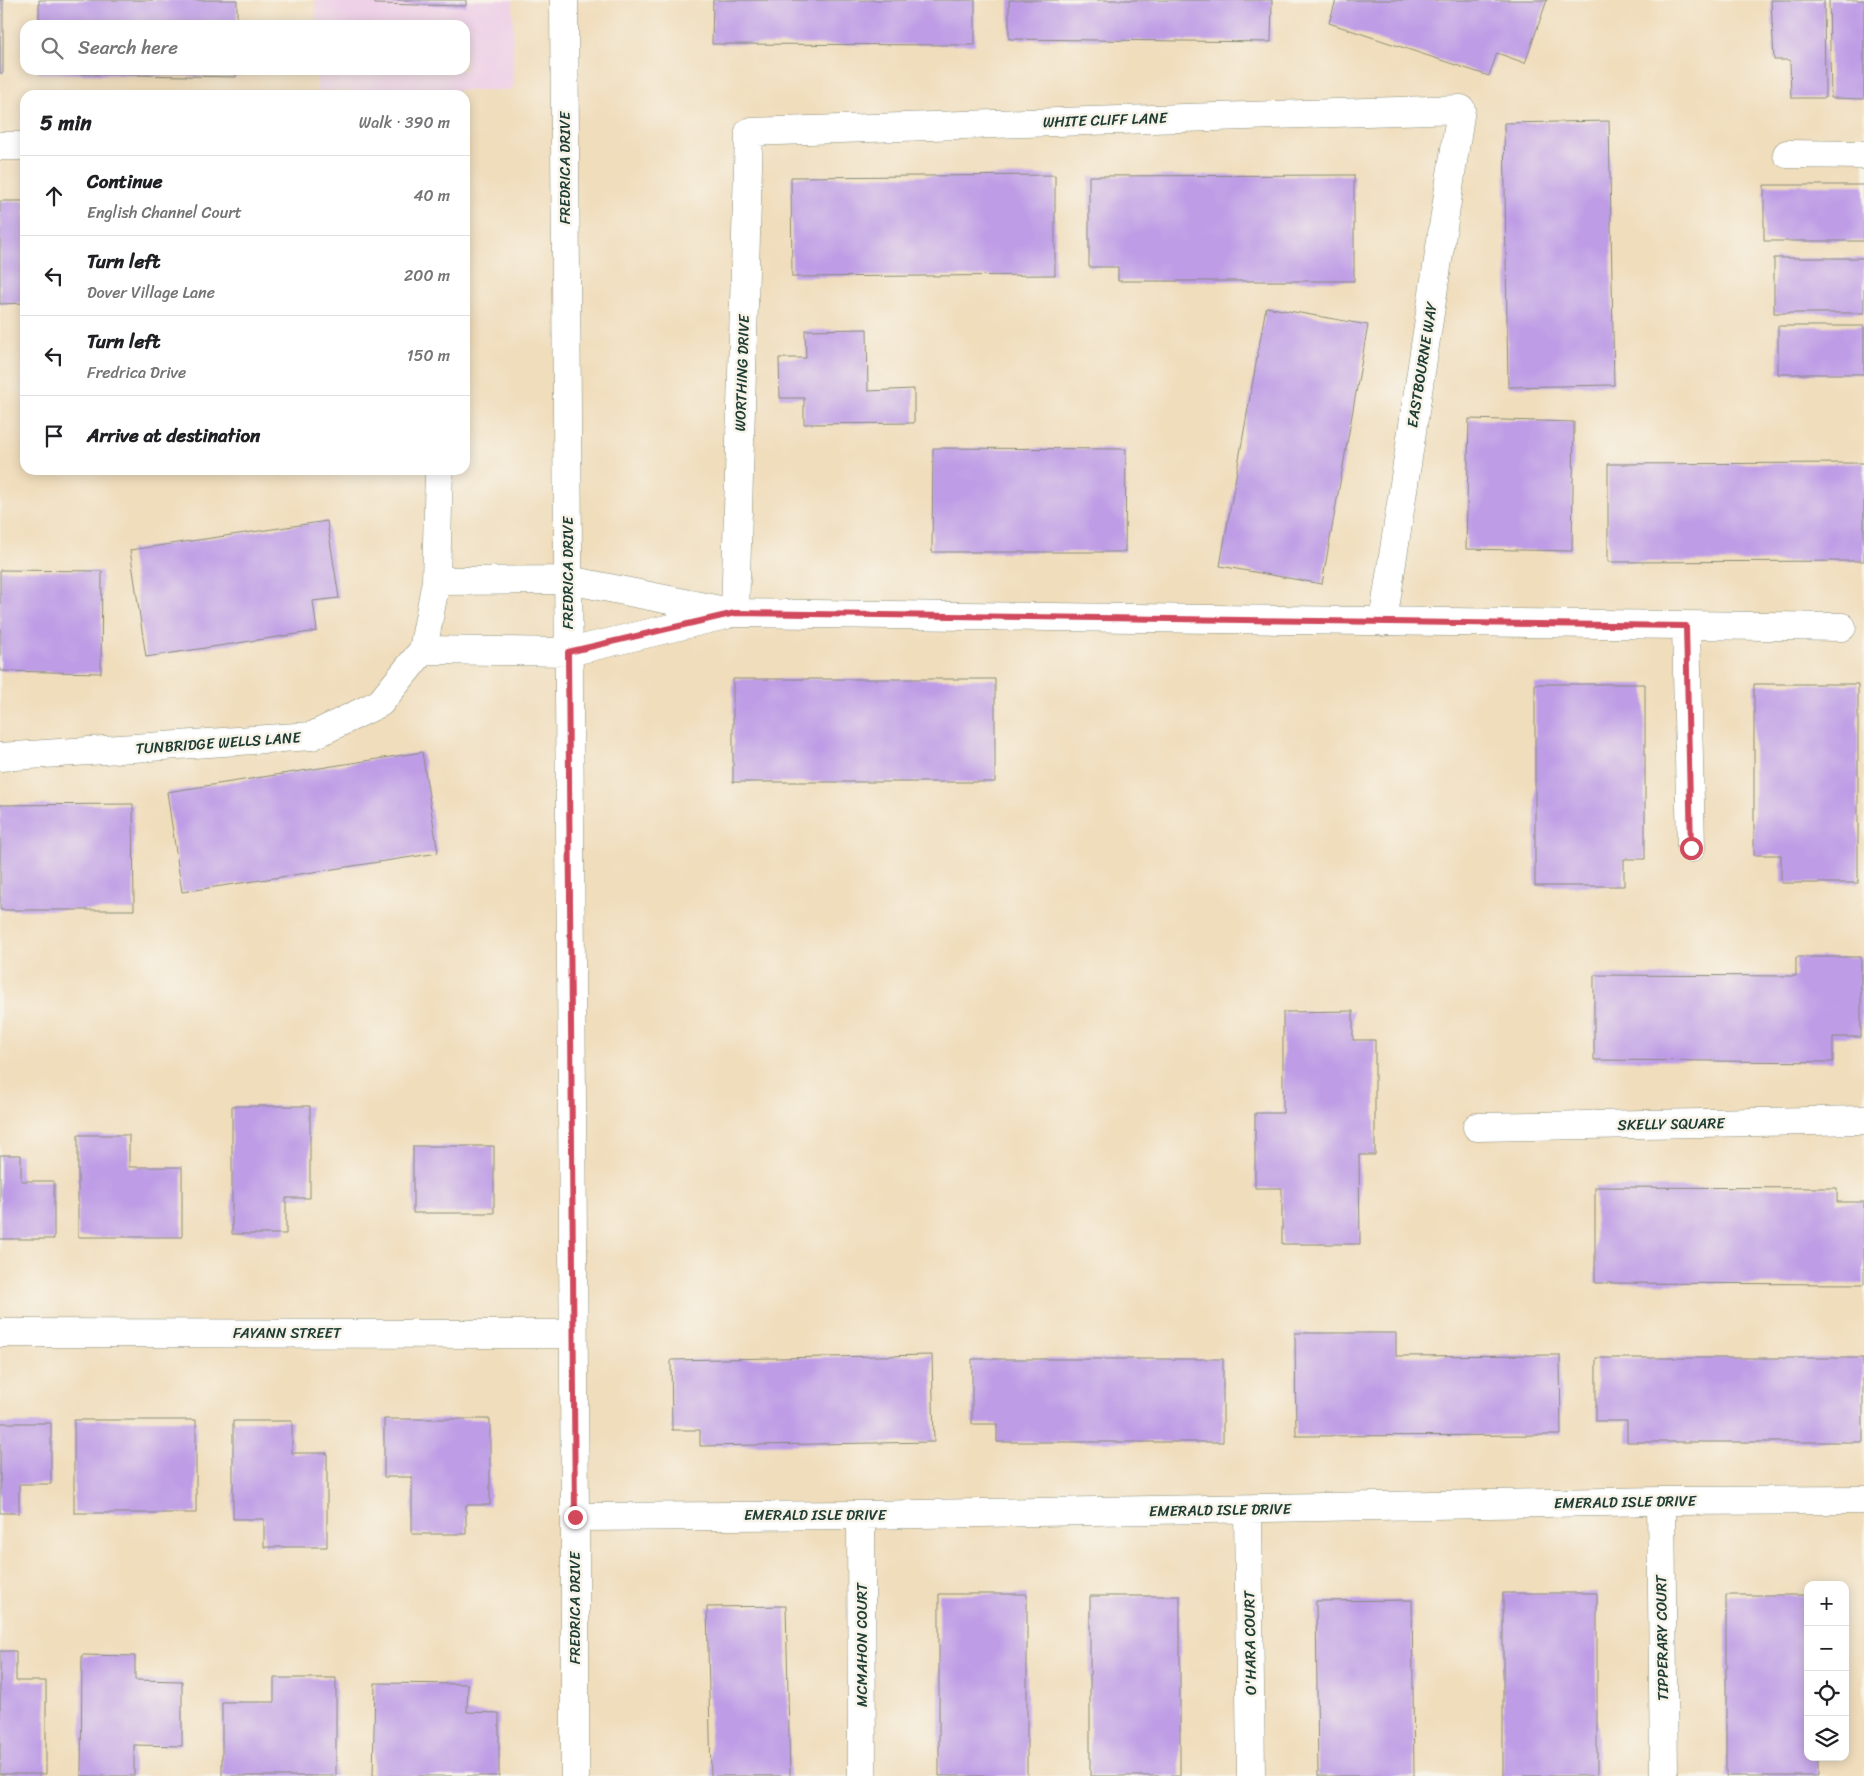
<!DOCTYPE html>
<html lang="en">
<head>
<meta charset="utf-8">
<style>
	:root { --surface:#fff; --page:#f6f6f6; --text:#202124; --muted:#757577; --line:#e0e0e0 }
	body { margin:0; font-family:Sriracha,sans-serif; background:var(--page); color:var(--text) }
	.controls { position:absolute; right:15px; bottom:15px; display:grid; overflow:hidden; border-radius:10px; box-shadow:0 2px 12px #0003 }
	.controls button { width:45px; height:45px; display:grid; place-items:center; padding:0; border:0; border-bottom:1px solid var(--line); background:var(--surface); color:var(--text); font:25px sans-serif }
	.stop { position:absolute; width:15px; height:15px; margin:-11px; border:4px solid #d1495b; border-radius:50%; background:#fff }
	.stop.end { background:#d1495b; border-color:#fff; box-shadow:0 1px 5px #0008 }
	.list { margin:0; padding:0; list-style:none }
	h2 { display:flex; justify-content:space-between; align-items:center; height:65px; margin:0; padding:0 20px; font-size:21px }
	h2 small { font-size:16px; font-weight:400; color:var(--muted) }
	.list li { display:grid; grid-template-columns:32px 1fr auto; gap:15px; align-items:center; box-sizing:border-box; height:80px; padding:0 20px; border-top:1px solid var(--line) }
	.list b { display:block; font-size:19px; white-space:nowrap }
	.list p { margin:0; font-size:16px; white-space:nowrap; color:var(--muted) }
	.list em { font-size:16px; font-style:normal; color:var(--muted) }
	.icon { flex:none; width:28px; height:28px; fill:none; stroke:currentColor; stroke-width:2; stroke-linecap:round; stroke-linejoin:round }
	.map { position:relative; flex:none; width:1864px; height:1776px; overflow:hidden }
	.search { position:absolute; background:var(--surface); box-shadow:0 2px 12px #0003; left:20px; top:20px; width:450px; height:55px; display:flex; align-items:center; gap:12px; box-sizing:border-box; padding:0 18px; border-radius:15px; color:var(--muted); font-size:19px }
	.panel { position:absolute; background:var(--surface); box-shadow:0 2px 12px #0003; left:20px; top:90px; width:450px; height:385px; border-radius:15px }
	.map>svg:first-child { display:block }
</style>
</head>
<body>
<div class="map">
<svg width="1864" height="1776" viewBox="0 0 1864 1776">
	<rect width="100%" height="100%" fill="#f7f3e8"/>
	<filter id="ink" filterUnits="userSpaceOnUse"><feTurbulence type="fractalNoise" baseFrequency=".02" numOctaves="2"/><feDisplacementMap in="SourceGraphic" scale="10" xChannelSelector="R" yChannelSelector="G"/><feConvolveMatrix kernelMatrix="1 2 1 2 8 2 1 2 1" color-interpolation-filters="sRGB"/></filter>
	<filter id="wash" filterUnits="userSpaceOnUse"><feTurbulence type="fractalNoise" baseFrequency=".0096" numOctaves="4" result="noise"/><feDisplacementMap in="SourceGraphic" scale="20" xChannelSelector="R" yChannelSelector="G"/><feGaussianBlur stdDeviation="1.12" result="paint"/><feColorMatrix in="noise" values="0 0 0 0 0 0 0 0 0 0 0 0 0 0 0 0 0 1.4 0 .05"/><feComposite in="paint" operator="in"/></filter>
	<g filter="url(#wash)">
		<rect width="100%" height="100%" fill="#f0ddbc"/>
		<!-- built -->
		<path fill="#eed0e7" d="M315,0H513V90L317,91V70H465V25H316Z"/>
		<g id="blocks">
			<!-- building -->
			<path fill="#be9ce6" d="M0,0H3V73H0Z
				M39,0H237V25H39Z
				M375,0H466V6L375,4Z
				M713,0H975V45L712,44Z
				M1009,0H1272L1271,42L1009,39Z
				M1336,0H1547L1525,63L1497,53L1489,76L1329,23Z
				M1771,0H1824L1825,98H1791L1790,60H1774Z
				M1829,0H1864V99L1831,98Z
				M38,70H236V77L38,73Z
				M1609,121L1614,385L1508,387L1504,123Z
				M1055,175V275L792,277L791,177Z
				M1354,175V281H1118V267H1089V176Z
				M1764,185H1864V241H1764Z
				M0,201H25V303L0,304Z
				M1774,258H1864V313H1774Z
				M1266,307L1368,325L1322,584L1220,566Z
				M1778,326H1864V374H1778Z
				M867,329L868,391L914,389V423L804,424V398H780L779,358H806L805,330Z
				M1469,419L1574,422L1572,551L1466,549Z
				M933,448L1126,449L1125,552H932Z
				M1864,463V561L1608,562V464Z
				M327,521L339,598L313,601L317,631L146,657L130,550Z
				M0,570L102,571L101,673L0,671Z
				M733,679H995V782H733Z
				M1535,684H1645V859H1624V886H1535Z
				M1754,684H1858V883H1781V855H1754Z
				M422,752L438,853L182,892L167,792Z
				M133,804L134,910H0V805Z
				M1796,957H1861V1037H1833V1062L1594,1060V975L1796,976Z
				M1353,1011V1040H1375V1155H1359L1360,1244H1282V1188H1255V1113H1283V1012Z
				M232,1106H310V1198H286V1234H232Z
				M78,1135H129V1167H182V1237H78Z
				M413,1146H494V1213H413Z
				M0,1155H21V1181H54V1239H0Z
				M1595,1187L1837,1188V1202H1864V1284L1595,1283Z
				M1295,1333H1396V1356L1560,1355L1561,1435L1296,1436Z
				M932,1355L934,1442L700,1446V1430H672L671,1360Z
				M1596,1358H1863V1442H1627V1421H1596Z
				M972,1359H1223V1442H997V1424H972Z
				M384,1419H490V1505H466V1534H412V1477H384Z
				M74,1420H196V1513H74Z
				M233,1421H292V1453H327V1547H264V1519H233Z
				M0,1423H51V1484H19V1513H0Z
				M1503,1593H1597V1776H1503Z
				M939,1594H1027V1776H939Z
				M1726,1595H1808V1757H1818V1776H1726Z
				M1090,1596H1180V1776H1090Z
				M1412,1600L1414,1776H1318L1316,1601Z
				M786,1606L790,1776H711L707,1607Z
				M0,1651H16V1681H46V1774H0Z
				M82,1655L135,1656V1680L182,1681V1746L134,1745V1776H81Z
				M274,1678H336V1776H222V1702H274Z
				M375,1683L468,1684L467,1712L499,1713V1776H373Z"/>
		</g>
	</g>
	<g filter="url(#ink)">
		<use href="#blocks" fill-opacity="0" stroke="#888d78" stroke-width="1"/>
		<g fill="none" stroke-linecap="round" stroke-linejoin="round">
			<!-- minor casing -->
			<g stroke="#888d78" stroke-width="29">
				<path id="minor" d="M564,0L575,1517V1776
					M0,146H25
					M1787,154L1864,155
					M436,581L569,580L735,613L1842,627
					M735,613L749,132L1461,109L1383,622
					M1686,626L1691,848
					M423,650L569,652L726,615
					M0,757L312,736L380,703L423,650L436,581L439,470
					M1477,1127L1864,1120
					M0,1333L573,1334
					M1661,1501L1664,1776
					M1248,1509L1251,1776
					M861,1515L862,1776
					M575,1517L861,1515L1661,1501L1864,1500"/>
			</g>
			<!-- minor -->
			<use href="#minor" stroke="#fff" stroke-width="28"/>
		</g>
	</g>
	<g fill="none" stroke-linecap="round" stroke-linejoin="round" filter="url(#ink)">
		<!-- route -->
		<path stroke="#d1495b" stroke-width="6" d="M575,1517L568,652L735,613L1686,626L1691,848"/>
	</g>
	<g text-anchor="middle" stroke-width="5" stroke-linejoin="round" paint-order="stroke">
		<!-- street labels -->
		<g font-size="15" fill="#1f3d34" stroke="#f7f3e8">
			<text transform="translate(1105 120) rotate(-2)" y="5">WHITE CLIFF LANE</text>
			<text transform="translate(565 168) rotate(-90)" y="5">FREDRICA DRIVE</text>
			<text transform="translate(1422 365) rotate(-81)" y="5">EASTBOURNE WAY</text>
			<text transform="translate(742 373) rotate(-88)" y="5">WORTHING DRIVE</text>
			<text transform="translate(568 573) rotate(-90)" y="5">FREDRICA DRIVE</text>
			<text transform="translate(218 743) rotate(-4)" y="5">TUNBRIDGE WELLS LANE</text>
			<text transform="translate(1671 1124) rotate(-1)" y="5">SKELLY SQUARE</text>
			<text x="287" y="1338">FAYANN STREET</text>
			<text transform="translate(1625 1502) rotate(-1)" y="5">EMERALD ISLE DRIVE</text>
			<text transform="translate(1220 1510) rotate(-1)" y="5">EMERALD ISLE DRIVE</text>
			<text x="815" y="1520">EMERALD ISLE DRIVE</text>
			<text transform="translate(575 1608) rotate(-90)" y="5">FREDRICA DRIVE</text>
			<text transform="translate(1662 1638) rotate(-91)" y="5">TIPPERARY COURT</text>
			<text transform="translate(1250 1643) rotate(-91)" y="5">O'HARA COURT</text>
			<text transform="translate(862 1645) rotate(-90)" y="5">MCMAHON COURT</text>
		</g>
	</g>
</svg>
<div class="controls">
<button>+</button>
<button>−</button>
<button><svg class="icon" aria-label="locate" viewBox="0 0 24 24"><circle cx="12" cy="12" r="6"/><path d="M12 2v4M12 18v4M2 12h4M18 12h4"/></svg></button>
<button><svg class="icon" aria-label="layers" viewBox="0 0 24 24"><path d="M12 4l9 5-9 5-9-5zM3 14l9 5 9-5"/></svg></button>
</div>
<div class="stop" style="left:1691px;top:848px"></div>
<div class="stop end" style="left:575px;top:1517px"></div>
<div class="search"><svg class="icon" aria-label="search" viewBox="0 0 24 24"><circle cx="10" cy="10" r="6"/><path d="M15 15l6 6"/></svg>Search here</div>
<section class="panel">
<h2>5 min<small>Walk · 390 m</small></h2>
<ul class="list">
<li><svg class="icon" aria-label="ahead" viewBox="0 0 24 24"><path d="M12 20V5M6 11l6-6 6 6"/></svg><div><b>Continue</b><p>English Channel Court</p></div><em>40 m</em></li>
<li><svg class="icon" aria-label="left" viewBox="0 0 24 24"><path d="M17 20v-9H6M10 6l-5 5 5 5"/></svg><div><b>Turn left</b><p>Dover Village Lane</p></div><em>200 m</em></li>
<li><svg class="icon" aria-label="left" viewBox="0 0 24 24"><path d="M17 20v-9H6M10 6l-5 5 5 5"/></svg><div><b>Turn left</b><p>Fredrica Drive</p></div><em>150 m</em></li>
<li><svg class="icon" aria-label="arrive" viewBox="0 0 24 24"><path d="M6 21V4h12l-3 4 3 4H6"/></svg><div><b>Arrive at destination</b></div></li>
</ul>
</section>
</div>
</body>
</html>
